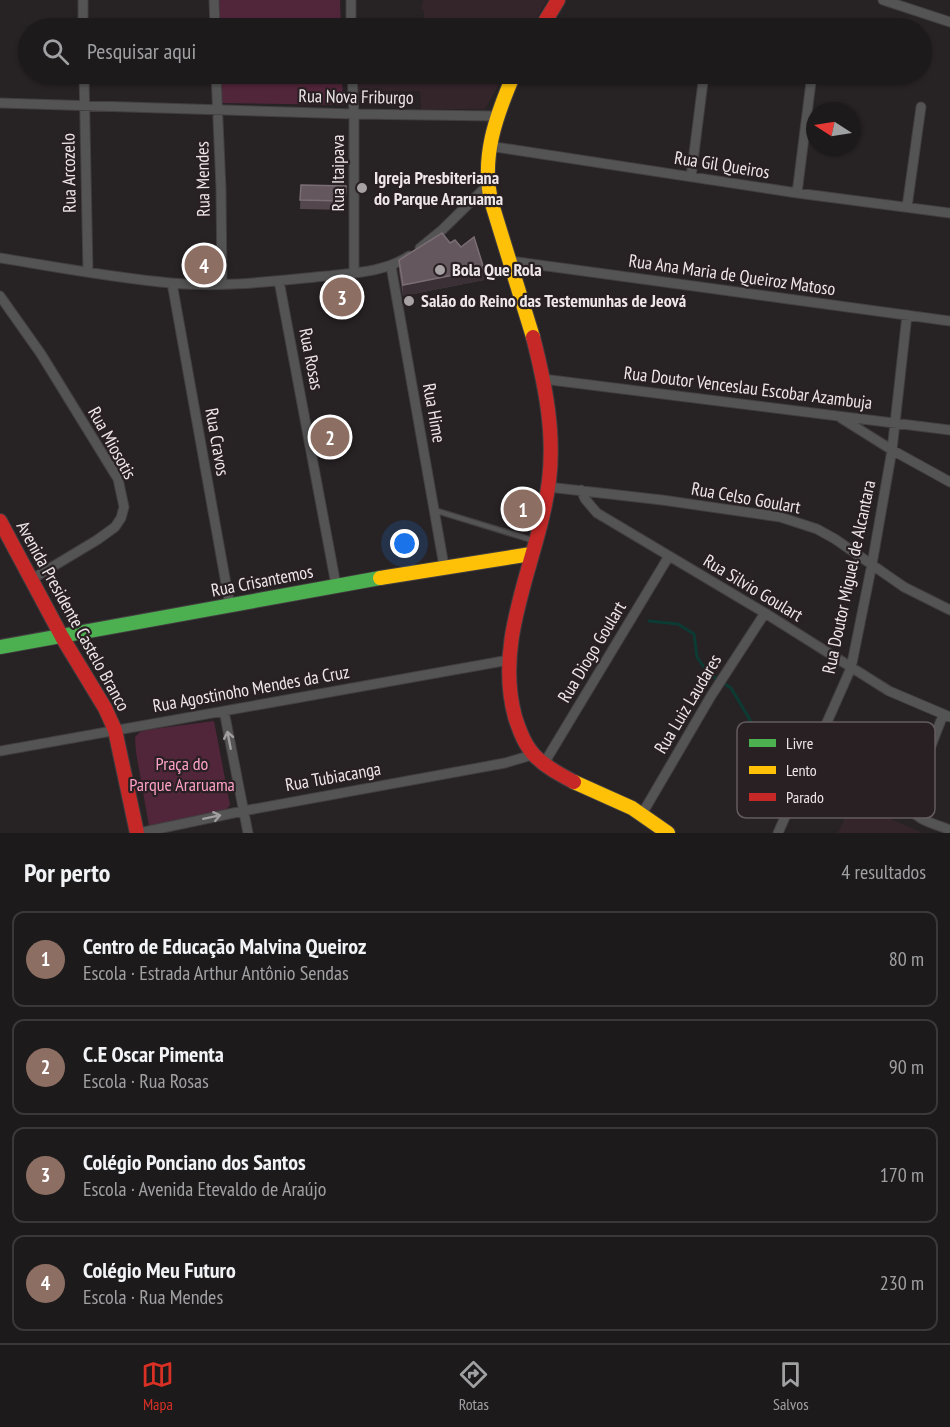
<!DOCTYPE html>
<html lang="pt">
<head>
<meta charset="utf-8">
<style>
	:root { --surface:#1d1a1b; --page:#2a2728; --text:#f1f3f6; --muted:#a0a1a3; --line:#3b383a; --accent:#d93025 }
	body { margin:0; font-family:"PT Sans Narrow",sans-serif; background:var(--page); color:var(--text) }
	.compass { position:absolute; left:806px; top:102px; width:54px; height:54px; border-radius:50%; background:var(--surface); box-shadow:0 2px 4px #0004; rotate:282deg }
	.you { position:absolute; left:405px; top:544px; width:21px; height:21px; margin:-15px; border:4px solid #fff; border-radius:50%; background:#1a73e8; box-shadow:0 0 0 9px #1a73e833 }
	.badge { display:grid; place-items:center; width:39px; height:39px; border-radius:50%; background:var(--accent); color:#fff; font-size:20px; font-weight:700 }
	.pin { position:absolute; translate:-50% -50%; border:3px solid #fff; box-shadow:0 2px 6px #0006 }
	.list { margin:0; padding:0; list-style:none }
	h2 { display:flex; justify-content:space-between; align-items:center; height:78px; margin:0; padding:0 24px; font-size:26px }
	h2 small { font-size:20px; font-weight:400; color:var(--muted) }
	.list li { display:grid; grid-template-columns:39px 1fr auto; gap:18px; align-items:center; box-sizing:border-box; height:96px; margin:0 12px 12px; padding:0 12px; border:2px solid var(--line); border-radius:12px }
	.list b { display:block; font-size:22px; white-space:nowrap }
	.list p { margin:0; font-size:20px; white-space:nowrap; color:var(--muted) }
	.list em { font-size:20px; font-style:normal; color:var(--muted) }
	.icon { flex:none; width:33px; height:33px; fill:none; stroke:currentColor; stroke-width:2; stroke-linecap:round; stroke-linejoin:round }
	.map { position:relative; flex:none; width:950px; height:833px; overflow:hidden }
	.search { position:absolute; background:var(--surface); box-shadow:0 2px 4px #0004; left:18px; right:18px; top:18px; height:66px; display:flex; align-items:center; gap:15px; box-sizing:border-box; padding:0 21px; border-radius:33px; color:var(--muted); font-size:22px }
	.sheet { height:510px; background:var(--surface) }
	nav { display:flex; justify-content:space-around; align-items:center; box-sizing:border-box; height:84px; border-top:2px solid var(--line); background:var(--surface); font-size:16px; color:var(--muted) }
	nav a { display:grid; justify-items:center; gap:3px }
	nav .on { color:var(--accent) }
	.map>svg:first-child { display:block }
</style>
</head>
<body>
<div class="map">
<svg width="950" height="833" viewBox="0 0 950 833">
	<rect width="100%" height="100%" fill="#272224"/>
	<!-- built -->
	<path fill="#34252b" d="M423,0H547L531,28H424V11L421,9Z
		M356,74H505L485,109H421L420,91H356Z
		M852,802L923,833H838Z"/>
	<!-- green -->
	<path fill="#52263a" d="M219,0H340L341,28H220Z
		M221,74H342L343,105L221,103Z
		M214,721L230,805L226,810L149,826L136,752L135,737L140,732L146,730Z"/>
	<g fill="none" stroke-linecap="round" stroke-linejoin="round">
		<!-- stream -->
		<path stroke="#0c3b34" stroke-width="3" d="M649,621L678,624L694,634L697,657L708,673L731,688L749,718L758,738L774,753L790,755L838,777L867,776L885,779L895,801"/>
		<!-- lane casing -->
		<g stroke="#423e40" stroke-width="7">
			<path id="lane" d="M434,510L532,540"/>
		</g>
		<!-- street casing -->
		<g stroke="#423e40" stroke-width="11">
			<path id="street" d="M83,0V28
				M214,0L215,28
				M351,0V28
				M883,0L950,22
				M710,28V25
				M84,74L88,272
				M216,74L221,189L222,283
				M352,74L354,114V273
				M0,103L354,114L495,116
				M489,146L797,193L950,213
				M691,177L704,74
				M797,193L812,74
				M907,207L921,107
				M420,248L442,230L488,185
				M0,258C57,267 114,278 171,283C222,288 275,281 326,276C354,273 385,272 409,256
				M510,261L950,321
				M391,266L444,566
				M279,281L336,585
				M172,283L230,606
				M0,296L41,354L118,479L124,507L121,518L115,527L97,540L32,579
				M543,379L950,430
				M841,418L892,450L950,482
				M548,487L662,500L780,517L817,529L835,539L904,587L950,610
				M581,490L585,499L597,513L765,613L889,691L950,717
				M224,711L248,833
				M943,715L909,803C912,820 936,824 950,830
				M0,751L509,660
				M543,765L669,556
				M642,814L711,696L765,613
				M139,833L243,811L505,763L532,755
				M778,833L851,668L872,564L892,450L907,315"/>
		</g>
		<!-- fast casing -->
		<g stroke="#423e40" stroke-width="16">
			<path id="fast" d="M0,647L380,578"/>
		</g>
		<!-- slow casing -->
		<g stroke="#423e40" stroke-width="16">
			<path id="slow" d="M514,74C496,116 480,159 492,204L533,337
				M380,578L531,554
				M574,782L632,808L668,833"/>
		</g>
		<!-- jam casing -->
		<g stroke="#423e40" stroke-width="16">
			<path id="jam" d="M541,28L558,0
				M533,337C545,384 555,432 549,481C539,560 493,636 515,717C520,732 525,746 536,757C547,768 561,775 574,782
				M0,521L62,637L105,708L115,730L137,833"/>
		</g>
		<!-- lane -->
		<use href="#lane" stroke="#545454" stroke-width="4.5"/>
		<!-- street -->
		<use href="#street" stroke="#545454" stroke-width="9"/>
		<!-- fast -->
		<use href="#fast" stroke="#4caf50" stroke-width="14"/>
		<!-- slow -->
		<use href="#slow" stroke="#ffc107" stroke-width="14"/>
		<!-- jam -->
		<use href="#jam" stroke="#c62828" stroke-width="14"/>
	</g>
	<!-- wall -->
	<path fill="#54464d" d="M301,185L346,186L345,210L300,209Z
		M399,260L484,280L403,296L399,271Z"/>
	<!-- shaded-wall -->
	<path fill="#3b3035" d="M484,269V280L403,296V285Z"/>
	<!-- building -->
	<path fill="#64575e" stroke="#7a6e74" stroke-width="1.5" d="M301,185L346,186L345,201L300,200Z
		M442,233L450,243L455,240L461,247L474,237L484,269L403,285L399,260Z"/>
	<!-- one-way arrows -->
	<defs><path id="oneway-shaft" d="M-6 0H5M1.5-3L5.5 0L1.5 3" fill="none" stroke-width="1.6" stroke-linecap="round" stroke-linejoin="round" transform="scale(1.5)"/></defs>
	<g stroke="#a19e9f">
		<use href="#oneway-shaft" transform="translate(229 740) rotate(-101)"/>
		<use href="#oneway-shaft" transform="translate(212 817) rotate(-12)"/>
	</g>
	<!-- markers -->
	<g fill="#a8a2a5" stroke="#292023" stroke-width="2">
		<circle cx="362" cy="188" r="6"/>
		<circle cx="440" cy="270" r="6"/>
		<circle cx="409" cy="301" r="6"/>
	</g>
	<g text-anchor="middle" stroke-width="4.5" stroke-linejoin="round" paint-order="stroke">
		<!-- street labels -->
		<g font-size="18" fill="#eee7ea" stroke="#292023">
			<text transform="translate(356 97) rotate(1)" y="6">Rua Nova Friburgo</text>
			<text transform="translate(722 165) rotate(9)" y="6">Rua Gil Queiros</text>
			<text transform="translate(69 173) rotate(-91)" y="6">Rua Arcozelo</text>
			<text transform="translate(338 173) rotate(-90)" y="6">Rua Itaipava</text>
			<text transform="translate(203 179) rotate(-91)" y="6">Rua Mendes</text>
			<text transform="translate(732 275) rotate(8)" y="6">Rua Ana Maria de Queiroz Matoso</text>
			<text transform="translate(311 359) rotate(79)" y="6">Rua Rosas</text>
			<text transform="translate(748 388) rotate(7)" y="6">Rua Doutor Venceslau Escobar Azambuja</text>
			<text transform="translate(434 413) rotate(80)" y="6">Rua Hime</text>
			<text transform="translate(217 442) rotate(80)" y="6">Rua Cravos</text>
			<text transform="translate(112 443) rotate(61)" y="6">Rua Miosotis</text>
			<text transform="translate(746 498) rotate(10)" y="6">Rua Celso Goulart</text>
			<text transform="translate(849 577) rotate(-78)" y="6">Rua Doutor Miguel de Alcantara</text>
			<text transform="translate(262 581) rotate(-11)" y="6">Rua Crisantemos</text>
			<text transform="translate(753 588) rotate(31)" y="6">Rua Silvio Goulart</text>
			<text transform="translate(73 616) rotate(61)" y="6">Avenida Presidente Castelo Branco</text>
			<text transform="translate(592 652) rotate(-59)" y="6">Rua Diogo Goulart</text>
			<text transform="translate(251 689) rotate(-10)" y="6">Rua Agostinoho Mendes da Cruz</text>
			<text transform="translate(688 704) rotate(-59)" y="6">Rua Luiz Laudares</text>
			<text transform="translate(333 777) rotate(-10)" y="6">Rua Tubiacanga</text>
		</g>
		<!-- poi labels -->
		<g font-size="18" font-weight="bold" fill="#eee7ea" stroke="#292023" text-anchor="start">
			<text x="374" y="184">Igreja Presbiteriana<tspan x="374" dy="21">do Parque Araruama</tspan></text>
			<text x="452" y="276">Bola Que Rola</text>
			<text x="421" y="307">Salão do Reino das Testemunhas de Jeová</text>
		</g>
		<!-- park labels -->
		<g font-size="18" fill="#fea0c7" stroke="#292023">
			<text x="182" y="770">Praça do<tspan x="182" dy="21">Parque Araruama</tspan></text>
		</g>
	</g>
	<!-- legend -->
	<rect x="737" y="722" width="198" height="96" rx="9" fill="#292023" stroke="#645c5f" stroke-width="1.5"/>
	<rect x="749" y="739" width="27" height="8" fill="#4caf50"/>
	<rect x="749" y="766" width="27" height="8" fill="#ffc107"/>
	<rect x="749" y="793" width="27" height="8" fill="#c62828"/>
	<g font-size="16" fill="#eee7ea">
		<text x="786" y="749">Livre</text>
		<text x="786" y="776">Lento</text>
		<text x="786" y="803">Parado</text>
	</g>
</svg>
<svg class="compass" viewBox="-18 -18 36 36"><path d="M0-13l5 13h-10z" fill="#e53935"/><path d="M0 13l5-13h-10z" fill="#a0a1a3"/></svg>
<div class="you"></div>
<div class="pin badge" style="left:523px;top:509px;background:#8d6e63">1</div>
<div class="pin badge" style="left:330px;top:437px;background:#8d6e63">2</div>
<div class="pin badge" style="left:342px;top:297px;background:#8d6e63">3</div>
<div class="pin badge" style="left:204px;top:265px;background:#8d6e63">4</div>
<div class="search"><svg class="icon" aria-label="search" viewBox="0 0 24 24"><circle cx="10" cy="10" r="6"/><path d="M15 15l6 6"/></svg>Pesquisar aqui</div>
</div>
<section class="sheet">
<h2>Por perto<small>4 resultados</small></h2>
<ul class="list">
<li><span class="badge" style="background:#8d6e63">1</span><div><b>Centro de Educação Malvina Queiroz</b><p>Escola · Estrada Arthur Antônio Sendas</p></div><em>80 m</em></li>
<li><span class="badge" style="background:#8d6e63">2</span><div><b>C.E Oscar Pimenta</b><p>Escola · Rua Rosas</p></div><em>90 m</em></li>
<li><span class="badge" style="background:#8d6e63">3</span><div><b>Colégio Ponciano dos Santos</b><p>Escola · Avenida Etevaldo de Araújo</p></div><em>170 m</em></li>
<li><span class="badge" style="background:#8d6e63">4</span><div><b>Colégio Meu Futuro</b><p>Escola · Rua Mendes</p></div><em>230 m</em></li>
</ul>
</section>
<nav>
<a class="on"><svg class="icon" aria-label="map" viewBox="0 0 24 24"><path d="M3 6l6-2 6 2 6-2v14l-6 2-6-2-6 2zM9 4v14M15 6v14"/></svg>Mapa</a>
<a><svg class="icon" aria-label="directions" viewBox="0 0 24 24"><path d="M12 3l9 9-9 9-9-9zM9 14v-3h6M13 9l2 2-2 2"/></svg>Rotas</a>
<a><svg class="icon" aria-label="saved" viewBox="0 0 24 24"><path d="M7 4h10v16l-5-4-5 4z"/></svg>Salvos</a>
</nav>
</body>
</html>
